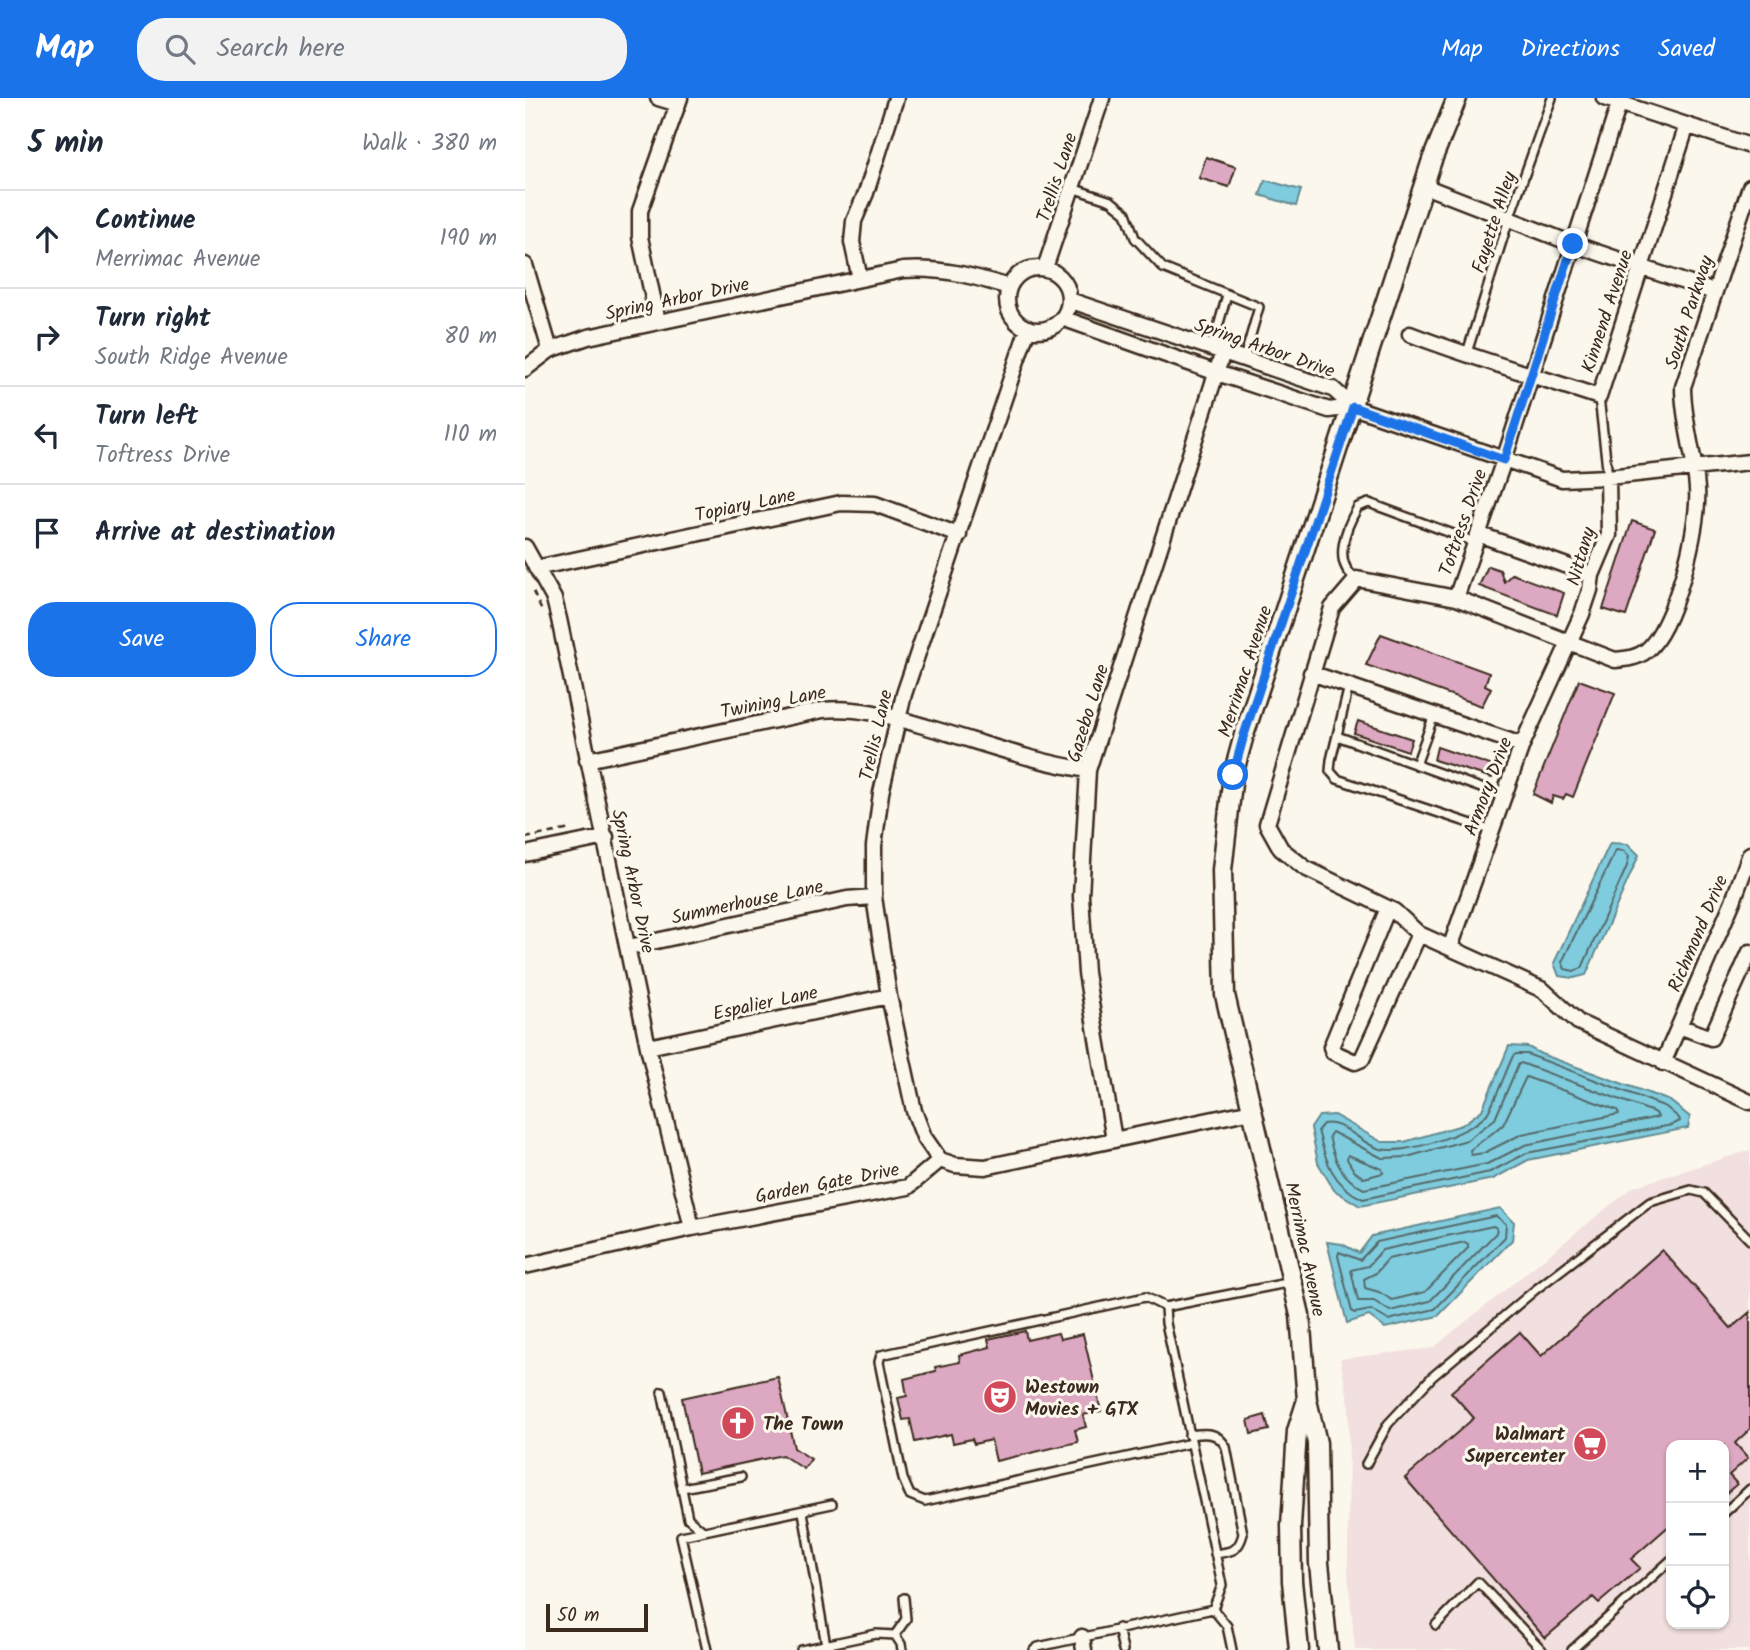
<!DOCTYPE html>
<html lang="en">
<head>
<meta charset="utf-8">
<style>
	:root { --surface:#fff; --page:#f2f2f3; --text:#1f2937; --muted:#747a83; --line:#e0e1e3; --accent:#1a73e8 }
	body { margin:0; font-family:Kalam,sans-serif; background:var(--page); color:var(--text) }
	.controls { position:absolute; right:21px; bottom:21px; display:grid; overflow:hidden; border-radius:14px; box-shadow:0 2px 5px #0004 }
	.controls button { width:63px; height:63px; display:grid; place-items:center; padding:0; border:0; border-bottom:2px solid var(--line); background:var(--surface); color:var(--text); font:35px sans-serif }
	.scale { position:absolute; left:21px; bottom:18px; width:102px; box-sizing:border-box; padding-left:7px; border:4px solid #3b2a1e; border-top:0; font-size:19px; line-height:24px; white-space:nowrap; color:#3b2a1e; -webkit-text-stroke:5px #fbf7ec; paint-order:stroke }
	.stop { position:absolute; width:21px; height:21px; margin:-16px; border:5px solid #1a73e8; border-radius:50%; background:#fff }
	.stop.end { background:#1a73e8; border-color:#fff; box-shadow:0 2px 7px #0008 }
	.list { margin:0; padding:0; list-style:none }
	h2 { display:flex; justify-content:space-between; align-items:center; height:91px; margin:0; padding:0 28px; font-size:30px }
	h2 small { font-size:23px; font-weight:400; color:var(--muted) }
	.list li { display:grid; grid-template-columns:46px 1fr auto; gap:21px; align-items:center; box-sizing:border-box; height:98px; padding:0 28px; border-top:2px solid var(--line) }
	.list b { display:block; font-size:26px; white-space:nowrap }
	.list p { margin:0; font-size:23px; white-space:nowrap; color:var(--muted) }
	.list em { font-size:23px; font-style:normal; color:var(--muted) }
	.actions { display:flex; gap:14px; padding:21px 28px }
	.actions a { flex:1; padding:16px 0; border:2px solid var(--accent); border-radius:28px; text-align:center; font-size:24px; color:var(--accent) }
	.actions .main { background:var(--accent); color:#fff }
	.icon { flex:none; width:38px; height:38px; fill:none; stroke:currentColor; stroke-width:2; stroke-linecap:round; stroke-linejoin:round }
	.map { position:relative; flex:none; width:1225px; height:1552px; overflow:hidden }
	header { display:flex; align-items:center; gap:42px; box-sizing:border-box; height:98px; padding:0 35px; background:var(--accent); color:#fff }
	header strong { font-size:33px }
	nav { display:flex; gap:38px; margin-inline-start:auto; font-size:24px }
	.search { width:490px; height:63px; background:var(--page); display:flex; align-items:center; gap:18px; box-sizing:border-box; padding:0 24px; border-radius:28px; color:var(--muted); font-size:26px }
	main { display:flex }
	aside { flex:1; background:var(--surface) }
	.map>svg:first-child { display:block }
</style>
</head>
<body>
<header>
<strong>Map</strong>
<div class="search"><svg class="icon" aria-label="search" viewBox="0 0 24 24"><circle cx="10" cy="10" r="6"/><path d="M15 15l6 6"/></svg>Search here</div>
<nav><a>Map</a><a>Directions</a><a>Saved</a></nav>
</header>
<main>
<aside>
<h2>5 min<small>Walk · 380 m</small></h2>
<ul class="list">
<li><svg class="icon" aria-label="ahead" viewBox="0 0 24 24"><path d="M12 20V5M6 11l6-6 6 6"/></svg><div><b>Continue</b><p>Merrimac Avenue</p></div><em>190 m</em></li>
<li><svg class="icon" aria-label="right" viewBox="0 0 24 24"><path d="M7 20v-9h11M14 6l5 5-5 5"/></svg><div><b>Turn right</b><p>South Ridge Avenue</p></div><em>80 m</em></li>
<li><svg class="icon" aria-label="left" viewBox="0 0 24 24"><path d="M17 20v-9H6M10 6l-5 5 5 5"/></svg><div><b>Turn left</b><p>Toftress Drive</p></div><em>110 m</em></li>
<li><svg class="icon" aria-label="arrive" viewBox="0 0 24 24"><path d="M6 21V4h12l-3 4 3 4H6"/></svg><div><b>Arrive at destination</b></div></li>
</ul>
<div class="actions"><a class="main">Save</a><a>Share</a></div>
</aside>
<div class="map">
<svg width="1225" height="1552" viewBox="0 0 1225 1552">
	<rect width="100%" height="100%" fill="#fbf7ec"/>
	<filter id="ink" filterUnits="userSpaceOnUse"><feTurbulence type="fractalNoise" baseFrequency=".0143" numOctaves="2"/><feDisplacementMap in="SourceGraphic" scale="14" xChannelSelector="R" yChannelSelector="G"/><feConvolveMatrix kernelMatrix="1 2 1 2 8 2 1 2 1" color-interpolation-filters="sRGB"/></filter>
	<g filter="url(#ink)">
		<!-- built -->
		<path fill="#f2dfdf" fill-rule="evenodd" d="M1225,1052V1552H830L823,1475L824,1306L815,1261L908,1250L1108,1089ZM1146,1347H1199V1526H1146Z"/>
		<!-- water -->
		<path fill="#7fccde" stroke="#648b91" stroke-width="2" d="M740,82L776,92L771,108L735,97Z
			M1085,745L1103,746L1114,757L1061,877L1049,880L1034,878L1029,865Z
			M984,948L1003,949L1016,956L1145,1003L1165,1019L1163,1030L1003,1062L968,1081L835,1108L809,1092L793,1065L786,1030L794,1018L809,1017L857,1044H879L937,1027L957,1012Z
			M975,1110L989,1124L987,1142L913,1218L860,1230L844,1218L822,1225L802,1144L817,1146L834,1155L847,1138Z"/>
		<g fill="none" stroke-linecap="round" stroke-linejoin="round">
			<!-- shore -->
			<path stroke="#566b6b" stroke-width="2" d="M1091,752L1099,753L1104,758L1102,768L1057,870L1049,873L1040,871L1037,864Z
				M991,956H1002L1141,1009L1154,1020L1155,1023L1147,1027L1002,1055L965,1074L838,1101C808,1088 800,1062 793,1032L798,1026C820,1022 835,1046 855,1051C880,1057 945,1036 961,1017C968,1009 982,970 988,958Z
				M996,965L1131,1015L1133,1019L1000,1047L962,1066L839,1091C817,1081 809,1062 804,1038L807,1034L857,1060L882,1059L942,1042L970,1021L993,967Z
				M1001,979L1092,1012L1094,1016L997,1036L959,1055L946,1057L945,1052L978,1027Z
				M823,1057L857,1071L858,1075L839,1080L829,1073L822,1061Z
				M971,1118L981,1126L980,1139L910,1211L863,1222L846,1212L830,1215L827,1214L813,1158L814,1154L835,1162L852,1144Z
				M968,1128L972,1130L971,1135L905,1203L865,1213L849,1203H833L826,1172L843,1168L857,1152Z
				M940,1144L943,1146V1150L900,1194L867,1202L854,1194L840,1190L839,1181L851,1175L863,1161Z"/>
		</g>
		<!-- building -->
		<path fill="#dda8c2" stroke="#3b2a1e" stroke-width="2" d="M681,59L711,69L704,89L674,80Z
			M1107,423L1130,431L1101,518L1078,511Z
			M963,468L975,472L979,484L987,476L1039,495L1032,517L954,488Z
			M856,536L964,575L960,587L966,590L957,608L841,567Z
			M1054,582L1090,595L1048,699L1041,696L1038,701L1028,698L1026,705L1008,696Z
			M833,623L887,641L883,653L829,635Z
			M912,649L971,669L967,680L909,662Z
			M1137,1152L1206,1230L1225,1214V1331L1210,1345L1223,1360L1204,1377L1212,1386L1199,1397V1347H1146V1426L1106,1461L1115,1470L1074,1505L1068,1499L1020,1540L880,1380L949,1320L926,1294L995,1234L1016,1258Z
			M500,1233L502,1242L533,1235L535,1241L558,1236L576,1313L558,1317L561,1329L550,1332L553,1344L471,1363L466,1342L449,1346L447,1341L428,1345L426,1336L390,1344L385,1321L378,1322L373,1300L382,1298L379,1281L411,1273L410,1269L435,1264L434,1257L465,1249L463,1241Z
			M253,1279L269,1350L286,1361L279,1371L257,1357L173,1375L157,1300Z
			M740,1317L744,1332L726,1336L723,1322Z"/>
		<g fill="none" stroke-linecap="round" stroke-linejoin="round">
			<!-- service casing -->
			<g stroke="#3b2a1e" stroke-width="12">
				<path id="service" d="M547,90L586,103L601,115L610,140L638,170L734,209L719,261
					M687,250L702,197
					M941,258L984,121L1027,0
					M1074,299L1083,379
					M832,481C806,466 821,429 833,409L844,405L950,444
					M824,588L806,662L805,673L812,681L965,732
					M812,638L978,698
					M891,667L909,617
					M137,1294L163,1420L178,1433
					M664,1337C681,1335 692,1333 701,1349L718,1436C713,1454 707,1453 690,1456
					M666,1345L400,1403L385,1397L378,1381L354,1264L356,1257L620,1199L640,1209L767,1184
					M841,1366L863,1326L907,1279L1010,1192L1125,1104L1166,1092L1179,1095L1225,1142
					M157,1390L216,1379
					M278,1414L301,1547
					M1199,1415L1225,1391
					M688,1511L702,1528L707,1552
					M911,1527L953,1484L1017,1552
					M593,1530L598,1552
					M370,1537L381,1521L379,1500
					M182,1552L156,1438L307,1406
					M276,1552L351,1536L370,1537L376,1546L377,1552
					M509,1552L513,1549L688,1511L697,1487L641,1225L640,1209
					M1047,1552L1146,1462"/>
			</g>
			<!-- minor casing -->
			<g stroke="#3b2a1e" stroke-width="19">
				<path id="minor" d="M133,0L153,6
					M1079,0L1225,48
					M899,88L1048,146L1189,194
					M1225,89L1158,289C1158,324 1170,357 1172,391C1175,428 1149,531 1121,553C1112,560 1101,561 1090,562L931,500L832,481L807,510L742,726L756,751L780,770L869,813L894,836L1018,892L1053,924L1225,1004
					M0,167L25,252
					M520,170L577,0
					M482 201a31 31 0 1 1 62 0a31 31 0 1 1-62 0Z
					M335,181L327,144L329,123L341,95L371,0
					M544,202L808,291L828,309L1037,381L1083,379L1225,364
					M537,220L692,275L804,312L828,309
					M133,224L115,139V113L155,0
					M885,236C947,260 1011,278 1074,299L1162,27
					M0,271L25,252L63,239L378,172C416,169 448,178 484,189
					M953,436L1067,477
					M0,449L29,501L34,521L123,949L167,1130
					M11,470L316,405L350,406L434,437
					M931,500L979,362L1096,0
					M786,575L997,647
					M62,662L298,612C334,608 368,619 402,629C455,644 508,664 563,672
					M0,756L81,739
					M863,810L806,949L808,954L830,964L837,961L894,836
					M104,849L322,801L349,799
					M925,850L997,647L1057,516L1065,492L1067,477L1084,437L1083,379
					M1154,928L1186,940L1225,854
					M123,949L364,898
					M1138,965L1208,803L1225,756
					M589,1042L561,875L556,798L563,672L698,254
					M415,1062L399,1039L389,1013L364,898L349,799V748L356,695L379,596L503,230
					M415,1062L430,1067L460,1069L727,1013
					M0,1168L167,1130L383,1089L415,1062
					M557,1539L559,1552"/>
			</g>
			<!-- tertiary casing -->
			<g stroke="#3b2a1e" stroke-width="23">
				<path id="tertiary" d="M774,1552L767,1483L766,1428L772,1333L782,1302
					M803,1552L794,1465L792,1345L782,1302L775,1217L700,897L697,772L708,677L719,637L907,62L932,0"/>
			</g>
			<!-- path -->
			<path stroke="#3b2a1e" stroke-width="2.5" stroke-dasharray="7 5" stroke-linecap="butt" d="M8,494L17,513
				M0,740L46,731"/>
			<!-- service -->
			<use href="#service" stroke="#fbf7ec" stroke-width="7"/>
			<!-- minor -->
			<use href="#minor" stroke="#fbf7ec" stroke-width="14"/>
			<!-- tertiary -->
			<use href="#tertiary" stroke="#fbf7ec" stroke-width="18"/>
		</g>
	</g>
	<g fill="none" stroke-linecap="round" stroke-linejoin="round" filter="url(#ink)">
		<!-- route -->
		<path stroke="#1a73e8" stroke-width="9" d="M708,677L719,637L828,309L979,362L1048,146"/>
	</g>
	<!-- icons -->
	<defs>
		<g id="theatre-disc" transform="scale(1.75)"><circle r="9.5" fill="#d1495b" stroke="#fbf7ec"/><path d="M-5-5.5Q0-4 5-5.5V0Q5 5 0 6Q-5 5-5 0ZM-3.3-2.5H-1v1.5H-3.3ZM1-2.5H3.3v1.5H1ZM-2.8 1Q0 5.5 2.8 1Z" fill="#fff"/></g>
		<g id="church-disc" transform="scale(1.75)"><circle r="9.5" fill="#d1495b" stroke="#fbf7ec"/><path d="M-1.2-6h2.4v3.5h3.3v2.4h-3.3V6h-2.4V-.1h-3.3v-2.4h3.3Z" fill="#fff"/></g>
		<g id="supermarket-disc" transform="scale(1.75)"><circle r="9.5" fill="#d1495b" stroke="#fbf7ec"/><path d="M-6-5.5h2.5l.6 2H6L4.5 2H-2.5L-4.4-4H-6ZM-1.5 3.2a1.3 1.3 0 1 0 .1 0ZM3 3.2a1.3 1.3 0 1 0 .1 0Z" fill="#fff"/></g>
	</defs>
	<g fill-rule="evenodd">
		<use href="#theatre-disc" x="475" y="1299"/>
		<use href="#church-disc" x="213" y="1325"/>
		<use href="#supermarket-disc" x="1065" y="1346"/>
	</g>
	<g text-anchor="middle" stroke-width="6" stroke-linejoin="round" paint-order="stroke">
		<!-- street labels -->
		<g font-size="19" fill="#3b2a1e" stroke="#fbf7ec">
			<text transform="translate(531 79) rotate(-72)" y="7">Trellis Lane</text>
			<text transform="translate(968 124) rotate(-72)" y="7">Fayette Alley</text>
			<text transform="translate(152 200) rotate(-12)" y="7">Spring Arbor Drive</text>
			<text transform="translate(1081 213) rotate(-72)" y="7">Kinnend Avenue</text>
			<text transform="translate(1163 214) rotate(-72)" y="7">South Parkway</text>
			<text transform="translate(740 249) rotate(19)" y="7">Spring Arbor Drive</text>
			<text transform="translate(220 406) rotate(-12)" y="7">Topiary Lane</text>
			<text transform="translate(937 424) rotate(-71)" y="7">Toftress Drive</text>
			<text transform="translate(1055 458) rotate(-74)" y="7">Nittany</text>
			<text transform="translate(719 573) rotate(-72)" y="7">Merrimac Avenue</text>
			<text transform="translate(248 603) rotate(-11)" y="7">Twining Lane</text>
			<text transform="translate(562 615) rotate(-73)" y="7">Gazebo Lane</text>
			<text transform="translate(350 637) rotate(-77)" y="7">Trellis Lane</text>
			<text transform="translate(962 688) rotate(-69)" y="7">Armory Drive</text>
			<text transform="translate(109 783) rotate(78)" y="7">Spring Arbor Drive</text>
			<text transform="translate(222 803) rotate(-12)" y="7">Summerhouse Lane</text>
			<text transform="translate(1172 835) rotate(-67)" y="7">Richmond Drive</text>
			<text transform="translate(240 904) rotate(-12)" y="7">Espalier Lane</text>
			<text transform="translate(302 1084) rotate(-11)" y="7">Garden Gate Drive</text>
			<text transform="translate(781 1151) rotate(78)" y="7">Merrimac Avenue</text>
		</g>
		<!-- poi labels -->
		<g font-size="19" font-weight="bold" fill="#3b2a1e" stroke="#fbf7ec" text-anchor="start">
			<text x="500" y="1295">Westown<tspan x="500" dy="22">Movies + GTX</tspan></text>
			<text x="238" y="1332">The Town</text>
			<text x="1040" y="1342" text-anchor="end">Walmart<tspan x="1040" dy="22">Supercenter</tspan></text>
		</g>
	</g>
</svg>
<div class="controls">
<button>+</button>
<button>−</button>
<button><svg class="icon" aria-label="locate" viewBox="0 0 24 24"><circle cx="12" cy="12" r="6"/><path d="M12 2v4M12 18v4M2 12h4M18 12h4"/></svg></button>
</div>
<div class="scale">50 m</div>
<div class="stop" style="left:708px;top:677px"></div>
<div class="stop end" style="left:1048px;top:146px"></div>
</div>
</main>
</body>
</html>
